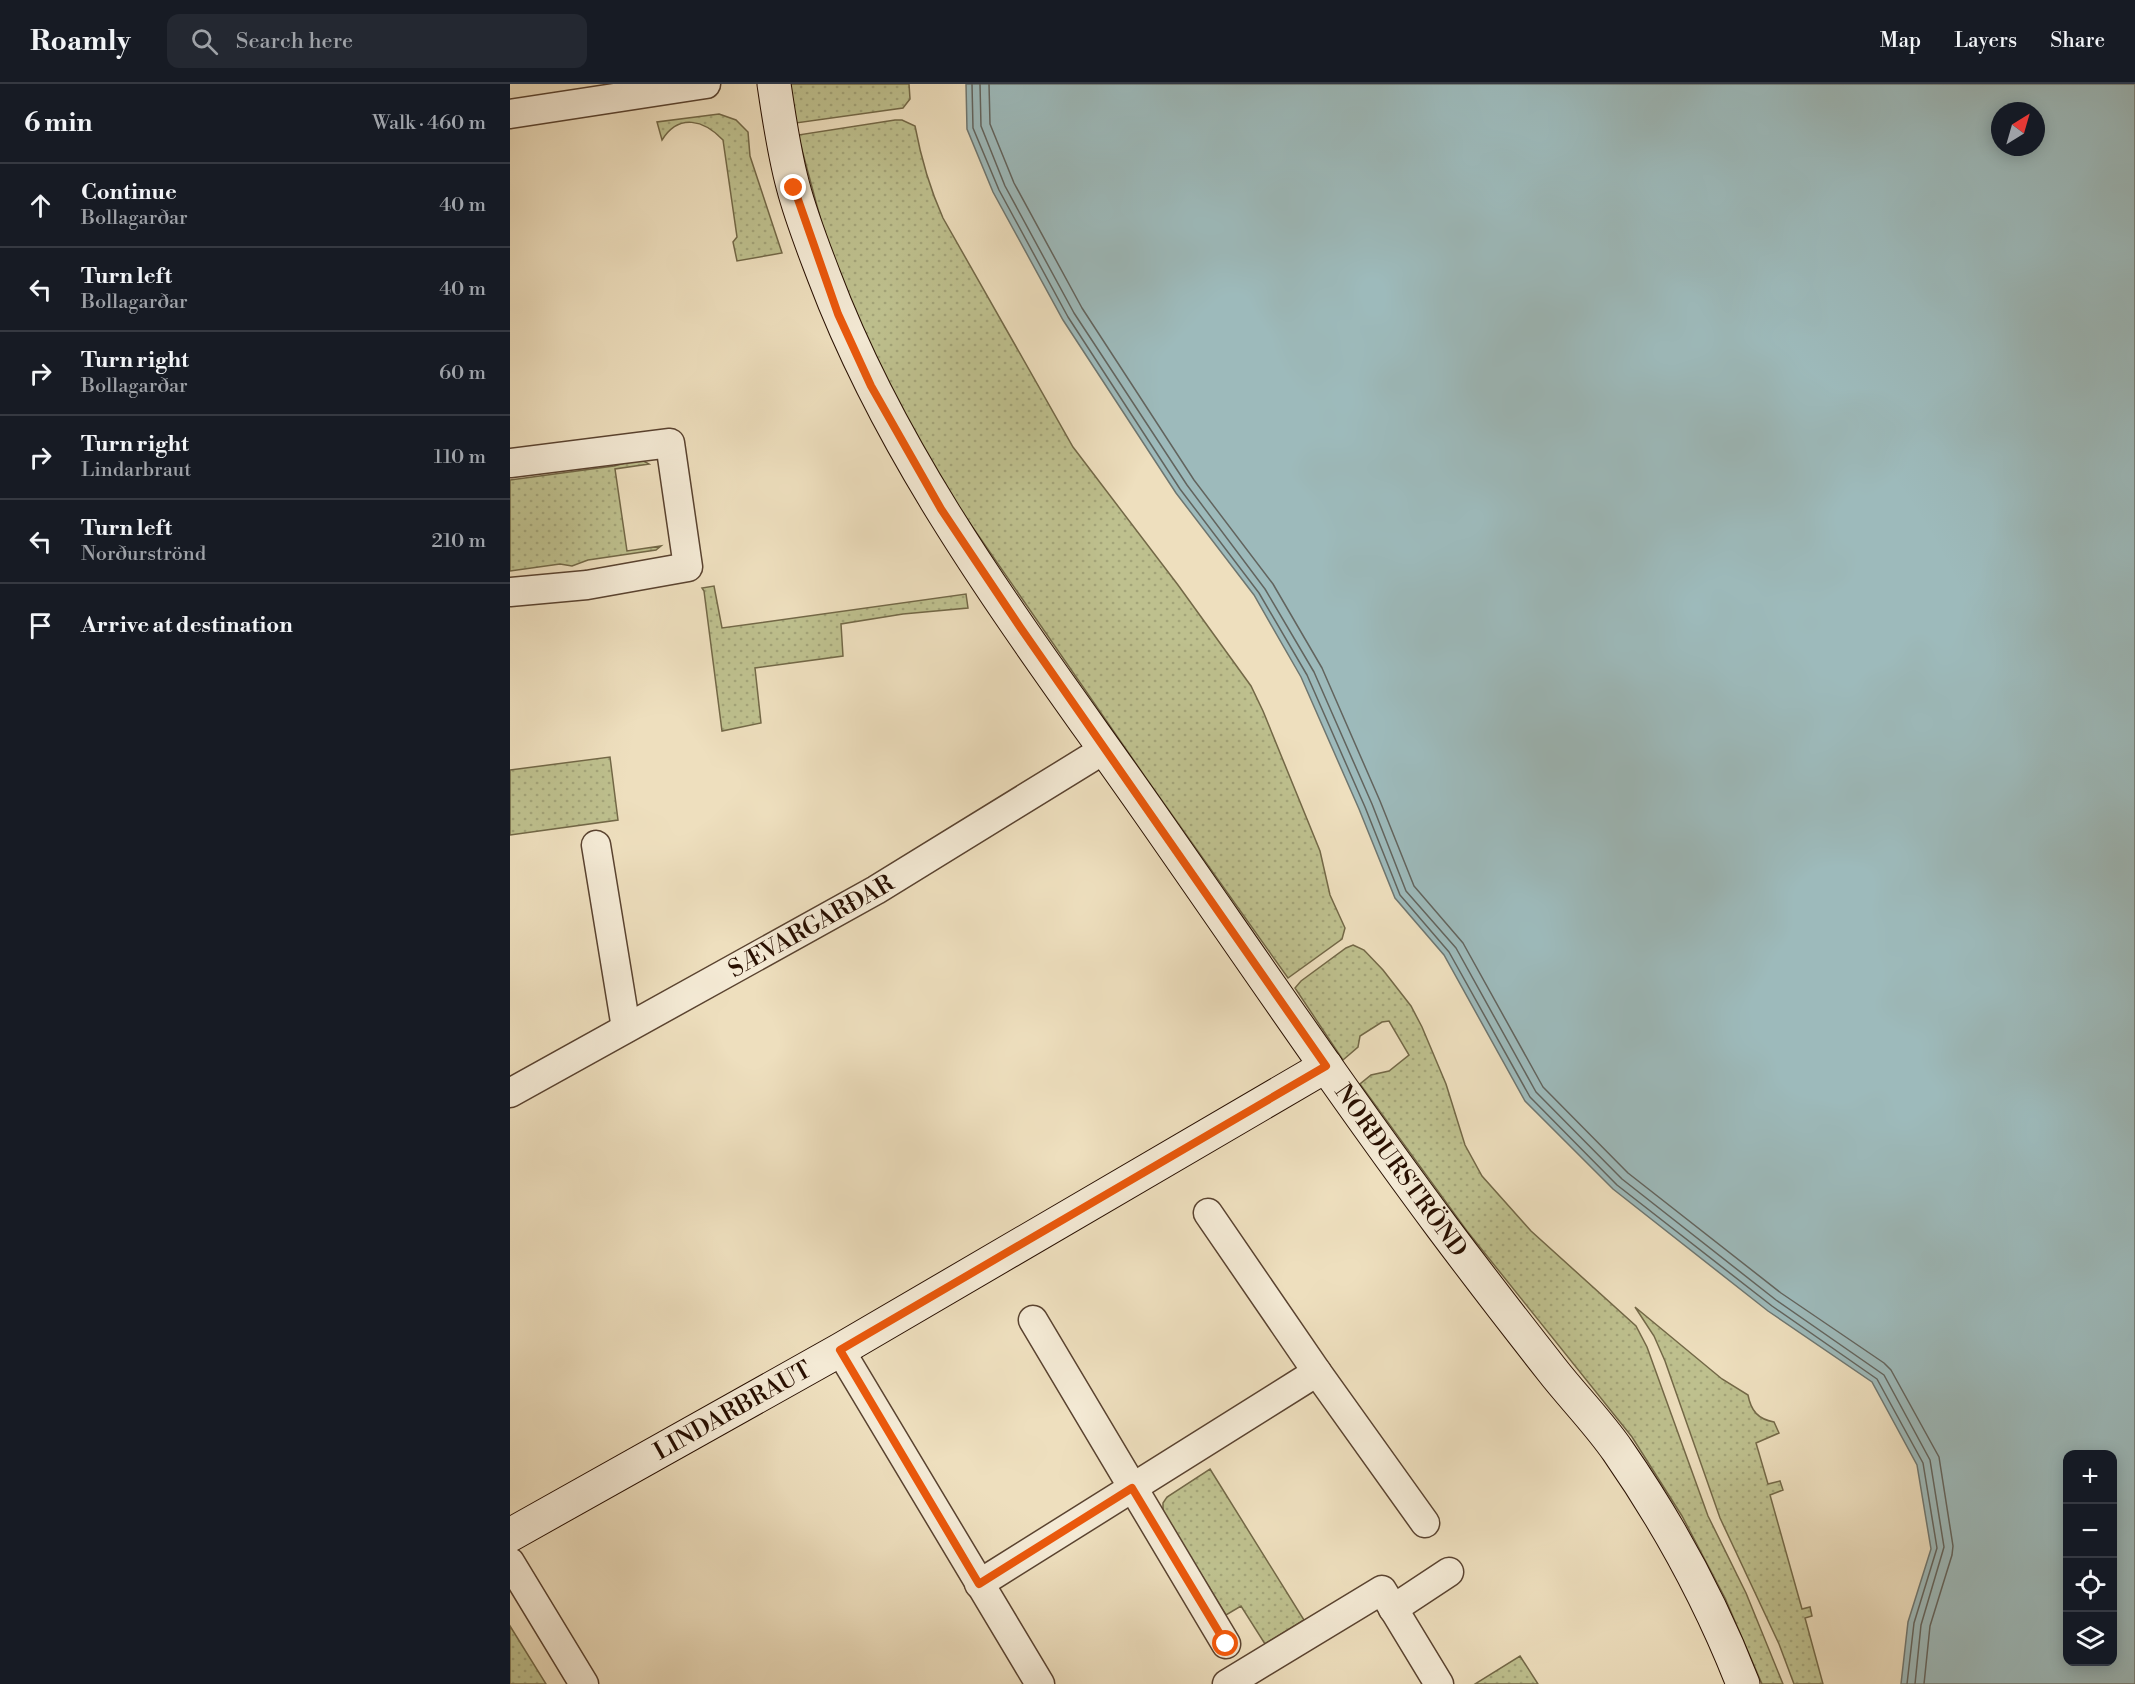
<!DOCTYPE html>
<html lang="en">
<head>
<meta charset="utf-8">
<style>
	:root { --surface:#171b24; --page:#242831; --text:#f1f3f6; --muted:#9ea1a6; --line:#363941 }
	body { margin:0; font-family:"Libre Bodoni",serif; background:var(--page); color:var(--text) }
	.controls { position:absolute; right:18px; bottom:18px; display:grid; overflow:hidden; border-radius:12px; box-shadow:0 3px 15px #0003 }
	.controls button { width:54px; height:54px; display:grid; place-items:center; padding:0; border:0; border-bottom:2px solid var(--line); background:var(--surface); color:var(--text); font:30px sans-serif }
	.compass { position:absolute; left:1481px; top:18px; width:54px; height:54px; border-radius:50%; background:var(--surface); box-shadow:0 3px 15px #0003; rotate:37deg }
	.stop { position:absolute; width:18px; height:18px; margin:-14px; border:4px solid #ea580c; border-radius:50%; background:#fff }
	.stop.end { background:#ea580c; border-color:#fff; box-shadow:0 2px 6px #0008 }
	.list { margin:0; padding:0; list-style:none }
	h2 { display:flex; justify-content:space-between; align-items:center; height:78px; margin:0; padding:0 24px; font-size:26px }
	h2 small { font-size:20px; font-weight:400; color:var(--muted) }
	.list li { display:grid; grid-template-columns:39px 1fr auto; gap:18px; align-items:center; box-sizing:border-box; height:84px; padding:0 24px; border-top:2px solid var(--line) }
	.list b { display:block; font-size:22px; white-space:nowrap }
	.list p { margin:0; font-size:20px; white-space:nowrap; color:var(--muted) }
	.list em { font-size:20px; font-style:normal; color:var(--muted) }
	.icon { flex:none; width:33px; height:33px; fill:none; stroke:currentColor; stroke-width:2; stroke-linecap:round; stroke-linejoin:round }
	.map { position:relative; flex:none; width:1625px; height:1600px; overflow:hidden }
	header { display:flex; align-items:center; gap:36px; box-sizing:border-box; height:84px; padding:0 30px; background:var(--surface); border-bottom:2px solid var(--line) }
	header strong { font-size:28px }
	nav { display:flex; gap:33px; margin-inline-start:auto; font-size:21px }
	.search { width:420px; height:54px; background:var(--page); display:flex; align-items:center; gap:15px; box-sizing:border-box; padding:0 21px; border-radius:12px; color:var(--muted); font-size:22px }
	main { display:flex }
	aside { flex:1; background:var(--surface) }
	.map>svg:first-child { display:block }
</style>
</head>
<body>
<header>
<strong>Roamly</strong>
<div class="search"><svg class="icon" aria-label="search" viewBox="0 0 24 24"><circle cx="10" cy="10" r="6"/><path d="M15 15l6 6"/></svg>Search here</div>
<nav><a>Map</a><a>Layers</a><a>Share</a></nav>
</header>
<main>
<aside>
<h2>6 min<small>Walk · 460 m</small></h2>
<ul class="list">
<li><svg class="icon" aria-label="ahead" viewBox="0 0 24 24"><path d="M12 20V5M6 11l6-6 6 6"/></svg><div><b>Continue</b><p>Bollagarðar</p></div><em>40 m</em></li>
<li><svg class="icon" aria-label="left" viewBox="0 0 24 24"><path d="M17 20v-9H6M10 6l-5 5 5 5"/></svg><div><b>Turn left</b><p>Bollagarðar</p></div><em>40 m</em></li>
<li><svg class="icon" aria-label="right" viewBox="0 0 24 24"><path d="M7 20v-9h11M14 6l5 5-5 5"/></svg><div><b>Turn right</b><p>Bollagarðar</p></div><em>60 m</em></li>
<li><svg class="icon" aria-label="right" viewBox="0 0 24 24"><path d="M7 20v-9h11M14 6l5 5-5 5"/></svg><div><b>Turn right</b><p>Lindarbraut</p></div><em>110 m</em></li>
<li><svg class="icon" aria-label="left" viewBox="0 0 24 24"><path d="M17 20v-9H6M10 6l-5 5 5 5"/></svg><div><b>Turn left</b><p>Norðurströnd</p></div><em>210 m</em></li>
<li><svg class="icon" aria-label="arrive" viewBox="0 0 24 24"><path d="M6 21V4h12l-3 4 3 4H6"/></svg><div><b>Arrive at destination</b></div></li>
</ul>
</aside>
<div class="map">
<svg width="1625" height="1600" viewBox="0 0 1625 1600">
	<defs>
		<pattern id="green-dots" width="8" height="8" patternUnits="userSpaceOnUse" patternTransform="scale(1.5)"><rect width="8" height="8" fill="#bec08e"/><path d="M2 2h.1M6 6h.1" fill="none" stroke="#a3a479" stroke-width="1.8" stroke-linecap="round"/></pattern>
	</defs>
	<rect width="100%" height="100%" fill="#eedfbe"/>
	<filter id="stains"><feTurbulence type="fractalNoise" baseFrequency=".00333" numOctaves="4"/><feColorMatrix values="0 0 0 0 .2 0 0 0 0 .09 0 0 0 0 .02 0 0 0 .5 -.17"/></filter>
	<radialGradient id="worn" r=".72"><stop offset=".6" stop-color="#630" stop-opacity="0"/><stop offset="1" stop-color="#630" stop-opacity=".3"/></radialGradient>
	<!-- green -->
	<path fill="url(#green-dots)" stroke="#736847" stroke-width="1.5" d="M280,0H399L400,15L393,24L286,39Z
		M209,30L226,36L238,48L240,72L272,169L227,177L223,158L227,153L213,56C194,36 169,29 152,56L147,38Z
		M385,36H392L405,42C411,74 420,105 433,134L563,363L668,501L741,602L753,627L810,767L820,811L835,844L832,855L778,894L638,697L437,406L369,285L317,159L288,51Z
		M130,375L139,380L105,385L117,467L151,462L146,466L78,476L62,482L50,480L0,487V396L104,382Z
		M204,502L212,544L456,510L458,524L393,530L331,540L333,572L245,584L251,639L212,647L194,507L192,504Z
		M100,673L108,736L0,751V686Z
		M843,861L854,866L873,886L901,922L912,943L936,1000L955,1061L972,1092L1021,1147L1126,1242L1137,1263L1198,1432L1236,1509L1273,1600H1252L1215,1514L1172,1432L1122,1353L957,1147L850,1000L861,991L879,987L899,971L879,937L872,938L850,952L848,963L833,976L785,904L791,897L836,864Z
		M1125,1223L1212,1295L1238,1311C1241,1327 1248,1335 1264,1338L1269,1349L1246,1359L1258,1400L1270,1397L1273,1406L1260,1411L1292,1525L1300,1523L1302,1532L1295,1534L1313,1600H1284L1269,1560L1210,1434L1155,1277L1144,1252Z
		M700,1385L794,1536L755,1560L731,1522L716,1531L653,1428V1419L657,1413Z
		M0,1542L36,1600H0Z
		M1010,1572L1028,1600H965Z"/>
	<!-- water -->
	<path fill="#9dbabb" stroke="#6e7670" stroke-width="1.5" fill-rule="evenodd" d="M456,0H1625V1600H1391L1398,1538L1421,1465L1407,1381L1362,1298L1258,1227L1103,1105L1015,1017L934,871L885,814L849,725L791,593L744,511L666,409L553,236L483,108L457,45ZM1490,27H1526V63H1490ZM1558,1370H1602V1578H1558Z"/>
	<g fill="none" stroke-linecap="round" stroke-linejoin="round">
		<!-- shore -->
		<path stroke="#62645e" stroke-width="1.5" d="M462,0L463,44L489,106L558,233L670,405L749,509L797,591L855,723L890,811L939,868L1020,1013L1107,1101L1262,1222L1367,1295L1413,1379L1427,1464L1404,1539L1397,1600
			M470,0L471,42L495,102L564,229L677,401L755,505L804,588L862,720L896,807L946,864L1026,1008L1112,1095L1266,1216L1374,1291L1420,1376L1434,1463L1411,1541L1405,1600
			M479,0L480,40L504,99L572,224L684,396L763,500L812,584L870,717L904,802L953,859L1033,1003L1118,1089L1271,1209L1374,1279L1381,1286L1429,1373L1443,1462L1442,1471L1420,1542L1414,1600"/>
		<!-- street casing -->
		<g stroke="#5a4330" stroke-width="31">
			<g id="street">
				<path d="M0,30L196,0"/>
				<path d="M0,379L160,359L178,483L77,501L0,508"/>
				<path d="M86,761L116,944"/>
				<path id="s1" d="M0,1009L366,806L595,665"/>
				<path d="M698,1129L807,1288L915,1439"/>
				<path d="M523,1236L716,1560"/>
				<path d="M330,1266L530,1600"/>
				<path d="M0,1478L74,1600"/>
				<path d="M469,1500L807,1288"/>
				<path d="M883,1525L939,1488"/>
				<path d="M717,1600L872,1506L929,1600"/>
			</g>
		</g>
		<!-- secondary casing -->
		<g stroke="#280f00" stroke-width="35">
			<g id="secondary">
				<path id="s2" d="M264,0C269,34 274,69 283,102C291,133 303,163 314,192C388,388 518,555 637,725C735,865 830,1006 932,1143C968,1191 1005,1239 1042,1286C1063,1313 1088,1338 1108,1367C1158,1439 1201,1518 1233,1600"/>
				<path id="s3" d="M0,1451L330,1266L816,982"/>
			</g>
		</g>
		<!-- street -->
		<use href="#street" stroke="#f4ead5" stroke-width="28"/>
		<!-- secondary -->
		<use href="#secondary" stroke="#f4ead5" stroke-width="33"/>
	</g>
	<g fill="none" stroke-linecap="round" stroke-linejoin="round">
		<!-- route -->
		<path stroke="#ea580c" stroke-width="8" d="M284,104L328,230L361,302L431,425L510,543L816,982L330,1266L469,1500L622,1404L716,1560"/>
	</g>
	<g text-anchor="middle" stroke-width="5" stroke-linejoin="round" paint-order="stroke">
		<!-- street labels -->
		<g font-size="24" fill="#280f00" stroke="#f4ead5">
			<text dy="8" stroke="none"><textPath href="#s1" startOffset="344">SÆVARGARÐAR</textPath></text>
			<text dy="8" stroke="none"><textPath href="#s2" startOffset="1266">NORÐURSTRÖND</textPath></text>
			<text dy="8" stroke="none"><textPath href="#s3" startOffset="255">LINDARBRAUT</textPath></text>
		</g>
	</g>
	<rect width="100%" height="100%" filter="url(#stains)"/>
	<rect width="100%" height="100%" fill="url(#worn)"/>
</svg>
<div class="controls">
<button>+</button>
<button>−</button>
<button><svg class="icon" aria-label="locate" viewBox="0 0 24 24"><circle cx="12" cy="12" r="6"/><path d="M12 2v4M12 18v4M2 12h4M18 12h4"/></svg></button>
<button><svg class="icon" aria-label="layers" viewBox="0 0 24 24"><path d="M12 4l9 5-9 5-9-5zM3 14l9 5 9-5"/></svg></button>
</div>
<svg class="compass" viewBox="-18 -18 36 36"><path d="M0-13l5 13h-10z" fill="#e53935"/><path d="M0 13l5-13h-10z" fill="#9ea1a6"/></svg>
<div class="stop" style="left:716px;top:1560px"></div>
<div class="stop end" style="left:284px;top:104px"></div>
</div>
</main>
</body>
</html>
